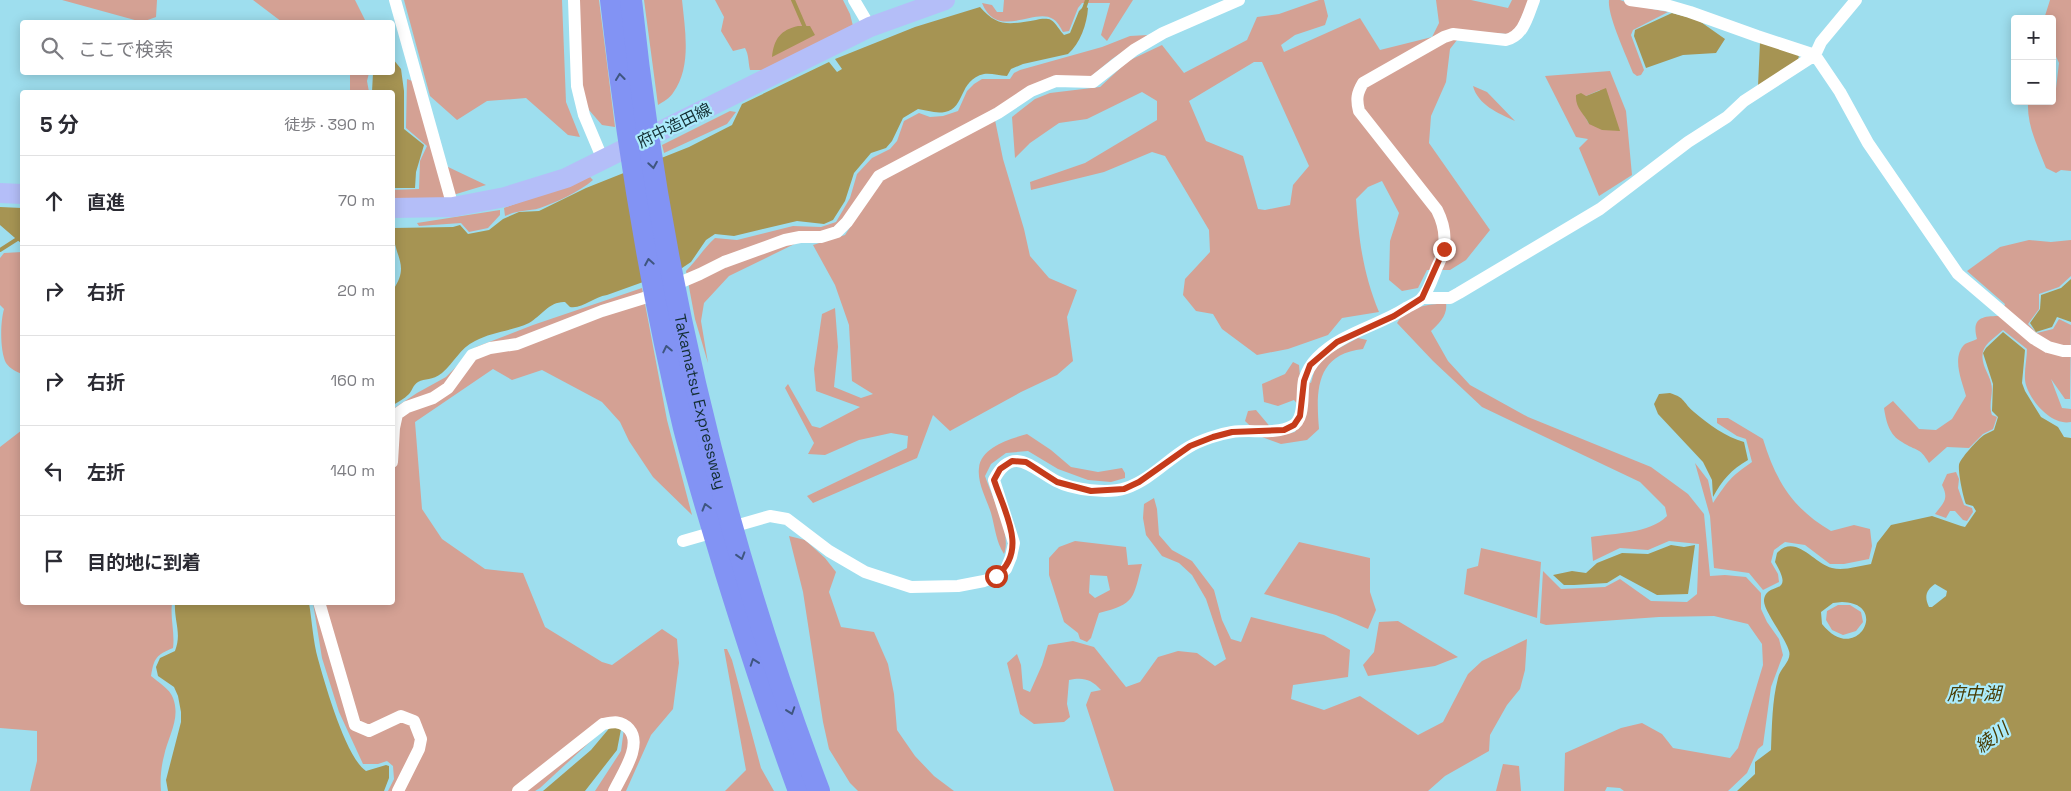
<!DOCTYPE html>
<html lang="ja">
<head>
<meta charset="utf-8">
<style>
	:root { --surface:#fff; --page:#f7f7f7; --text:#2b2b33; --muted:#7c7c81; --line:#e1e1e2 }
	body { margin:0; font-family:"Space Grotesk","Noto Sans JP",sans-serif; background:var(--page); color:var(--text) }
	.controls { position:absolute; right:15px; top:15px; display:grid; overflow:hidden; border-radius:5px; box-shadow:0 2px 12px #0003 }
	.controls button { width:45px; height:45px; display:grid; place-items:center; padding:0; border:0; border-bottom:1px solid var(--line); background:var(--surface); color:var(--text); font:25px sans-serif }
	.stop { position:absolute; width:15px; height:15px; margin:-11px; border:4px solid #c53b1a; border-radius:50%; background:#fff }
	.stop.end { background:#c53b1a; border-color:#fff; box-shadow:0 1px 5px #0008 }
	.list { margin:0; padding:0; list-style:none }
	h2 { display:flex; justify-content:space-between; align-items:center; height:65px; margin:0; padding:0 20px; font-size:21px }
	h2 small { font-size:16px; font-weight:400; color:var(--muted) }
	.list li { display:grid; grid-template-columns:32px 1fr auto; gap:15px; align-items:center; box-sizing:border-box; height:90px; padding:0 20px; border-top:1px solid var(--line) }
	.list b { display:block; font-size:19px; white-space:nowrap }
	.list em { font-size:16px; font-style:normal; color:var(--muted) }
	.icon { flex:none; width:28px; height:28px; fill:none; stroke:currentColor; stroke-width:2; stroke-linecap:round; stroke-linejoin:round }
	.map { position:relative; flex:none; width:2071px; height:791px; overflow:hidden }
	.search { position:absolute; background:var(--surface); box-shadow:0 2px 12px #0003; left:20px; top:20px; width:375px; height:55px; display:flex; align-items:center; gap:12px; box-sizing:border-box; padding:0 18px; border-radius:5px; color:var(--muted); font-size:19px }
	.panel { position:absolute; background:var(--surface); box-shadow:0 2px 12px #0003; left:20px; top:90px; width:375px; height:515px; border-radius:5px }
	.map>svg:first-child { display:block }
</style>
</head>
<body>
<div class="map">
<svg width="2071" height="791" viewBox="0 0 2071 791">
	<rect width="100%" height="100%" fill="#9edeee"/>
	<!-- green -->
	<path fill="#d4a194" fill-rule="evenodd" d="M62,0H157L156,17L142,22Z
		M253,0H355L366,22H282Z
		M404,0H562L566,102L580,137L568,135L526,98L487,101L457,120L430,96Z
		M578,0H599L615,127L602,125L589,110L581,90Z
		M644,0H682C685,30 692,67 673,93C670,98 663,102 658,105Z
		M715,0H843L850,14L853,26L769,70H750C748,62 749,55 745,48L733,51L721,31L724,17Z
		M1004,0H1133L1107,41L1101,35L1110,3H1082L1078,8L1069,31L1063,32C1061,28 1057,21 1053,19C1034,7 997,41 982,3L992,5L997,12H1003Z
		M1319,0H1324L1328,16L1325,25L1295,35L1281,45L1284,52L1360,18L1380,50L1432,37L1439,23L1436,0H1471L1508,8L1512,0H1529L1516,29L1509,34L1464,31L1450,49L1446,82L1431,116L1429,143L1490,230L1466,260L1450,270H1427L1418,288L1402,291L1389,280L1390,241L1399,213L1382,181L1368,187L1356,199C1359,241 1363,273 1379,312L1342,318L1328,335L1288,349L1257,355L1222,329L1213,314L1196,311L1183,295L1185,279L1210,252L1209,230L1165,156L1152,152L1104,172L1031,190L1030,182L1085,163L1157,120V101L1142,92L1087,119L1059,123L1030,143L1015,158L1012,117L1035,99L1050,93L1100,87L1128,61L1162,45L1184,73L1247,40L1257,17L1279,14ZM1254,62H1262L1309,166L1293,185L1290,205L1265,210L1258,209L1243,156L1206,141L1189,101Z
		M1609,0H1620L1637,6L1668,12L1633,30L1631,35L1644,70L1641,75L1637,76L1633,73C1627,57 1607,15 1609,0Z
		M2050,0H2071V171L2061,170L2056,173L2046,168C2038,147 2027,126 2028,103L2032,101H2052V98L2055,97L2059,63L2052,48V19H2044Z
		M1148,35L1112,59L1089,78L1055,76L876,173L844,219L835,228L815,234L729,276L704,303L701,321L708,363L695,319L686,271C697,260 704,248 715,238L737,240L793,226L821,227L836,222L850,198L857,174L872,158L890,149L897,141L904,121L919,113L930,117L943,116L958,111L967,91L974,84L982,79H1010L1014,73L1020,70L1102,47L1130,36Z
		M1610,71L1626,111L1632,175L1599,196L1579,148L1588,139L1576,137L1545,76ZM1600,90L1589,124L1584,115L1586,96Z
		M350,73H369L367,81L369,92H350Z
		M407,79L415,82L445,198L393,200L392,190L419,189L420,161L427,146L406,128Z
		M1473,86L1487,92L1515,121C1498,113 1478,105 1473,86Z
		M730,111L736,112L727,124L664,153L662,145Z
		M995,120L1003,159L1024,229L1030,256L1049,278L1077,290L1067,317L1073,361L1057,375L1021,392L950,431L933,415L917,458L813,503L807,496L907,448L908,436L891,433L859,440L825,455L808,454L814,443L785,388L788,384L812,426L820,428L860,407L816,391L814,369L822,314L835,308L838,347L834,387L861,398L873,394L852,381L849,325L835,285L813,245L845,235L881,180Z
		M446,166L486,185L453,195Z
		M590,177L593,180C579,192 557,202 540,208C527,212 520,209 505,216L504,208Z
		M500,210V215L488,228L469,232L461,223L419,226L417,223Z
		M2029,240L2051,242L2071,240V276L2059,287L2039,294V309L2028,324L2037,333L2053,329L2059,319L2071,325L2070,399H2065L2051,379L2062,408L2071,409V422C2052,426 2031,402 2026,385C2023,375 2027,360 2027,349L2003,330C1989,343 1977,347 1985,368C1987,373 1990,378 1991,383C1994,393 1988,404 1992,415L1997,417L1993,429L1983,434L1969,448L1947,447L1929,463C1919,446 1917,452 1902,442C1889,435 1886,421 1884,408L1893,401L1919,429L1936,430L1952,419L1966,396C1962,381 1951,357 1965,344C1968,342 1974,341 1977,339C1971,317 1983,316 2001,316L2005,304L1967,271L2000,247Z
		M22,252V374C17,372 10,369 6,363C0,351 0,323 4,309L0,305V258L4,253Z
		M642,288L667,420L692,515L653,477L629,441L620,422L602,402L542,370L512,380L493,369L415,422L422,509L442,539L485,569L523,573L545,627L602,662L612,665L662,629L677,639L679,663L673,709L651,735L626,791H595L621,751L625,721L605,728L540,788L535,791H388L394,779L393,766L387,761L378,764H363L339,712L322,658L313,603L392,602L393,409L417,393L446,377L476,347L533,325Z
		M1446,303C1448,315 1439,324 1431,331L1448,361L1470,385L1528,417L1651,467L1688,494L1704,514L1710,576L1725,575L1746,577L1761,593V609L1767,622L1779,639L1783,655L1771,687L1763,745L1758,749L1747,773L1728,791H1624L1620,788L1607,787L1605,791H1564L1565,753L1621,728L1642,723L1662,734L1673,748L1730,758L1738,748L1763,665L1762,644L1748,624L1714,616L1659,617L1546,625L1540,623L1543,571L1561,589L1605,587L1620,579L1651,601L1687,602L1697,594L1699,544L1669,541L1648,550L1620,548L1593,561L1591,537C1615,533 1649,534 1667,516L1665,507L1640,482L1482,407L1433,361L1397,323C1407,306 1427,305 1446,303Z
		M1358,338L1367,340L1363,349C1315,354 1316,392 1319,429L1307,440L1281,444L1262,437L1245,421L1248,411L1256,410L1278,436L1295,432L1305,413L1294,400L1278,406L1264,402L1262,384L1285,374L1293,362L1299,365L1300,377L1311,383L1315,368L1330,353Z
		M1717,418H1728L1763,439C1776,481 1792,508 1831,531L1854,525L1870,529L1872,546L1869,559L1844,564H1830L1805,545L1785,542L1774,550L1771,562L1778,574L1779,582L1763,590L1749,573L1714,568L1710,516L1695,463L1708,480L1713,503C1728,481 1730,477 1752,462L1746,439L1737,436L1717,423Z
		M22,430V602L172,603C170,618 175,633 173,648C156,655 154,658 151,676C158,682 170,689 173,698C181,719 168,736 164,756C161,767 160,779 161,791H30L37,761V731L0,728V447Z
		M1027,434L1051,450L1071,467L1098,472L1122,468L1125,473V478L1111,482L1088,480L1058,469L1028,451L1006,453L991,464L985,476C992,497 1012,534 1004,554C996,542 995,527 991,513C987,500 977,483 979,468C981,447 1010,439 1027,434Z
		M1956,472L1959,479L1958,488L1964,505L1972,508L1973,512L1967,521L1963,520L1955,511H1950L1946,518L1935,514C1944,502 1949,499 1942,485L1947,474Z
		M1154,498L1157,509L1159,535L1172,550L1192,561L1214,590L1222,620L1231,639L1241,642L1251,617L1324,635L1350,650L1348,677L1293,685L1291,699L1324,710L1360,696L1418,735L1443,722L1468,674L1482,661L1527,639L1525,670L1520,689L1507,705L1490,735L1489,751L1445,776L1428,791H1114L1086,705L1091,692L1101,690C1091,679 1083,677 1069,680L1067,704L1070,717L1064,722L1034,724L1020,714L1007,663L1017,654L1021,665L1023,689L1030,692L1042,665L1048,645L1073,641L1094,647L1126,687L1140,682L1158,657L1178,651L1197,653L1215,666L1226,659L1206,599L1192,575L1179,563L1162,556L1146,535L1143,518L1144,504Z
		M789,536L805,540L825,558L836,572L829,592L841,627L874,632L888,664L894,694L897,730L915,756L934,776L954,791H858L850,783L829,749L823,722L803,592Z
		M1075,541L1126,547L1128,565L1142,564C1133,598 1136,604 1099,613L1091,638L1087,642L1080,639L1078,633L1064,622L1049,575V558L1059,547ZM1090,575L1107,576L1110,590L1095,598L1089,593Z
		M1299,542L1370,558V592L1376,610L1368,629L1336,615L1264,594Z
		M1481,548L1541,562L1537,618L1464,594L1467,569L1478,566Z
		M1838,605H1850L1861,612L1863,622L1856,631L1843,635L1832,630L1826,620L1827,611Z
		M1398,621L1458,657L1435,666L1368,676L1363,665L1374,652L1379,622Z
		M724,649H727L732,660L761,768L774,791H725L746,770Z
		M1503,764L1519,766L1521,791H1496Z"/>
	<!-- water -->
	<path fill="#a69453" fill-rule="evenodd" d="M1084,6L1088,8C1087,24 1080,44 1068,54L1023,64L1011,69L1007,76C999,76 992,73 984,74C958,80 966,108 945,112C935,114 927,110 918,109L903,118L892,141L886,148L871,153L854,173L845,201L833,220L824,224L797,221L734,236L715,234L706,240L691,262L682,268L607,295C593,297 583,309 570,307L565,302C550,301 541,316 529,323C512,331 492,332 475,341C460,348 454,363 442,373C432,381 425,378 418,382C413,385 412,391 409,394C404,399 398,402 393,405V290C411,264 393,257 393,228L453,227L460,225L468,234L489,230L503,219L519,212L539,211L586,188L689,147L732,125L742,104L829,62L837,72L842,69L835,59L915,27L980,7C998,28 1010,24 1036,20C1040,19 1047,18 1051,20C1056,23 1060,31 1064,35L1070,33L1079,11Z
		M1672,13L1698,20L1725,39L1716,53L1683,55L1646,68L1634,36L1635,30Z
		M798,26H810L815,35L772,57C774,38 781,30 798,26Z
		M1760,42L1799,54L1798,62L1758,86Z
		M393,59L401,69L404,91V129L424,145L416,172L415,188H393L392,92H372L373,73L392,72Z
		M1606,88L1620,131L1602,130L1589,124C1584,113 1575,108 1576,95L1581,93L1586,96Z
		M0,207L22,208V244L0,225Z
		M2071,279V322L2057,317L2052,327L2036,332L2030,323L2040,309L2041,295L2061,288Z
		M2003,332L2025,350L2022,383L2025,391L2041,417L2058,427L2064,437L2071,438V791H1737L1755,774V762L1771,750C1772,726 1772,701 1778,678C1780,668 1792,661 1789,651C1785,637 1763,610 1764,600C1767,580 1796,598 1775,562L1777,553C1796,533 1814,564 1832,568C1844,571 1858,566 1871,564L1877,543L1891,525L1932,516L1961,526L1965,527L1976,511L1973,506L1966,504C1963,497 1958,472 1959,465C1959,460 1978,439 1984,435C1987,433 1991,432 1994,430L1998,417L1992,411L1993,384L1983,353L1986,348ZM1935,584L1947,591L1946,596L1932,607H1929C1924,597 1926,590 1935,584ZM1842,602C1891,603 1856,667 1822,624L1821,612L1833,603Z
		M1670,393C1686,398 1683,403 1694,412C1708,424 1726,437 1744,442L1748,460C1731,470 1722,480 1713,497L1712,480L1703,462L1658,414L1654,404L1659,394Z
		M1671,545L1684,547L1695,545L1688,594L1657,595L1620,575L1607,583L1574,585H1564L1553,575L1572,571L1586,573L1597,563L1622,553L1648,554Z
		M175,603H309C312,621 313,641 318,659C325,684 346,758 366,771L386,765L389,766V778L384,791H168L166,780L181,722V712L178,696L174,687L158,676L156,667L160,658L175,651C182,633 174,622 175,603Z
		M622,724L617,750L585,791H543L591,750L612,725Z"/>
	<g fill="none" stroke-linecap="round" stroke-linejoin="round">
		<!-- stream -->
		<path stroke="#a69453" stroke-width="4" d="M793,0L806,30
			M1084,9L1087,0
			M0,250L22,236"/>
		<!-- street -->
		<path stroke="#fff" stroke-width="12" d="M395,0L453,207
			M574,0L577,86L584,115L603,160
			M854,0L870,27
			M1630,0L1666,5L1690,12L1757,36L1815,55L1840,92L1868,143L1958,274L2033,338L2048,347L2063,351H2071
			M1422,298H1450L1459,293L1600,209L1688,142L1727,117L1744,101L1815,55L1821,42L1856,0
			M392,462L394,428L397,414L407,407L433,398L448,388L472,355L490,348L517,344L602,311L644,298L700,274L724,262L785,240L800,237H821L837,232L847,222L879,176L998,113L1031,91L1056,81L1093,82L1134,50L1163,33L1239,0
			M683,541L770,516L787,519L829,551L865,572L911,587L958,586L984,581L997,576L1006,569L1011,557L1014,543L994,480C1012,444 1032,468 1056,481C1073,490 1108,494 1126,488C1150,480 1168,459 1189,447C1201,440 1219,434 1232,432C1251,429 1275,435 1292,426C1306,419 1301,393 1304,380C1307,371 1311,364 1317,358C1341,333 1378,326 1406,308C1411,305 1419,302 1422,298C1429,291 1433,276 1437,267C1447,247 1447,230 1437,210L1359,111C1356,99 1357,93 1363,83L1444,37L1453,34L1506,40C1524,36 1528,15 1534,0
			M319,602L355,725L369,731L401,716L414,721L421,739L419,749L398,791
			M518,791L603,724C613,722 621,720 629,729C643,745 622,774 614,791"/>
		<!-- primary -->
		<path stroke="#b4bef8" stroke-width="20" d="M0,193L22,194
			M392,208L453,207L505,197L566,178L870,27L945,0"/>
		<!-- highway -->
		<g stroke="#8293f4" stroke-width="22">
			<path d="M611,0C627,144 650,287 684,428C696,475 711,523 725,570C748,644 772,718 799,791"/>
			<path id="s1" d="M631,0C659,270 723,537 819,791"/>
		</g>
	</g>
	<!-- one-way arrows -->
	<defs><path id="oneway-chevron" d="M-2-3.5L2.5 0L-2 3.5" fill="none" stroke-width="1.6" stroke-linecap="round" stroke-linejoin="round" transform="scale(1.25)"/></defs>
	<g stroke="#3f5680">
		<use href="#oneway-chevron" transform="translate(620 77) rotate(-97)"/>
		<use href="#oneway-chevron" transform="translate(653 165) rotate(81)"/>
		<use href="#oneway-chevron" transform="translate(649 262) rotate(-100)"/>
		<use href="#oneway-chevron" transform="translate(667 349) rotate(-102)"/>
		<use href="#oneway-chevron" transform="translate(706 507) rotate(-106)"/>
		<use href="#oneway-chevron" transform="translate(741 556) rotate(73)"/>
		<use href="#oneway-chevron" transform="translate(754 662) rotate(-109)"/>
		<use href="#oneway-chevron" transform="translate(791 711) rotate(71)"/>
	</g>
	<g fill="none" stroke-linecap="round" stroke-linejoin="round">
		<!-- route -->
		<path stroke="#c53b1a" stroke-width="6" d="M996,576C1029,551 1004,511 994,480L1000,469L1012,461L1026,462L1057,482L1091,491L1124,489L1139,482L1190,446L1213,437L1232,432L1284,430L1294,425L1300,416L1304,381L1310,365L1337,342L1394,316L1422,298L1444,249"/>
	</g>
	<g text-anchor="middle" stroke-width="4.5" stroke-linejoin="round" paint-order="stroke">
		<!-- street labels -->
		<g font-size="16" fill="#132e33" stroke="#abebfb">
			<text transform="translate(674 125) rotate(-26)" y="6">府中造田線</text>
			<text dy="6" stroke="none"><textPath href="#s1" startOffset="408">Takamatsu Expressway</textPath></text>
		</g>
		<!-- water labels -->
		<g font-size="18" font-style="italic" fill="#483b03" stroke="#abebfb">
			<text x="1974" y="700">府中湖</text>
			<text transform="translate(1992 738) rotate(-36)" y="6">綾川</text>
		</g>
	</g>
</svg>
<div class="controls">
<button>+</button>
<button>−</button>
</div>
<div class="stop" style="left:996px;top:576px"></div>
<div class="stop end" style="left:1444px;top:249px"></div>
<div class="search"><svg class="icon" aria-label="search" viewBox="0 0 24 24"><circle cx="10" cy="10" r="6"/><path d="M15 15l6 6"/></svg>ここで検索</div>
<section class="panel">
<h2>5 分<small>徒歩 · 390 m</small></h2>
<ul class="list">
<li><svg class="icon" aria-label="ahead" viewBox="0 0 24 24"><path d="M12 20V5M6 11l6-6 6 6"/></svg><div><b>直進</b></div><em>70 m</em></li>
<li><svg class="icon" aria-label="right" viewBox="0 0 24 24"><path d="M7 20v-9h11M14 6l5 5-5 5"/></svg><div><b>右折</b></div><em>20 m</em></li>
<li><svg class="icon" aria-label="right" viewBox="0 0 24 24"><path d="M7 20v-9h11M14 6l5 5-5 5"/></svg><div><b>右折</b></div><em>160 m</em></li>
<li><svg class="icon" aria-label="left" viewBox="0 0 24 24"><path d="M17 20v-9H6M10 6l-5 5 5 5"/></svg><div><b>左折</b></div><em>140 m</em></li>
<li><svg class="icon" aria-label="arrive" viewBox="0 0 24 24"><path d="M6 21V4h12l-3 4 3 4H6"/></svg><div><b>目的地に到着</b></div></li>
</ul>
</section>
</div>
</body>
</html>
